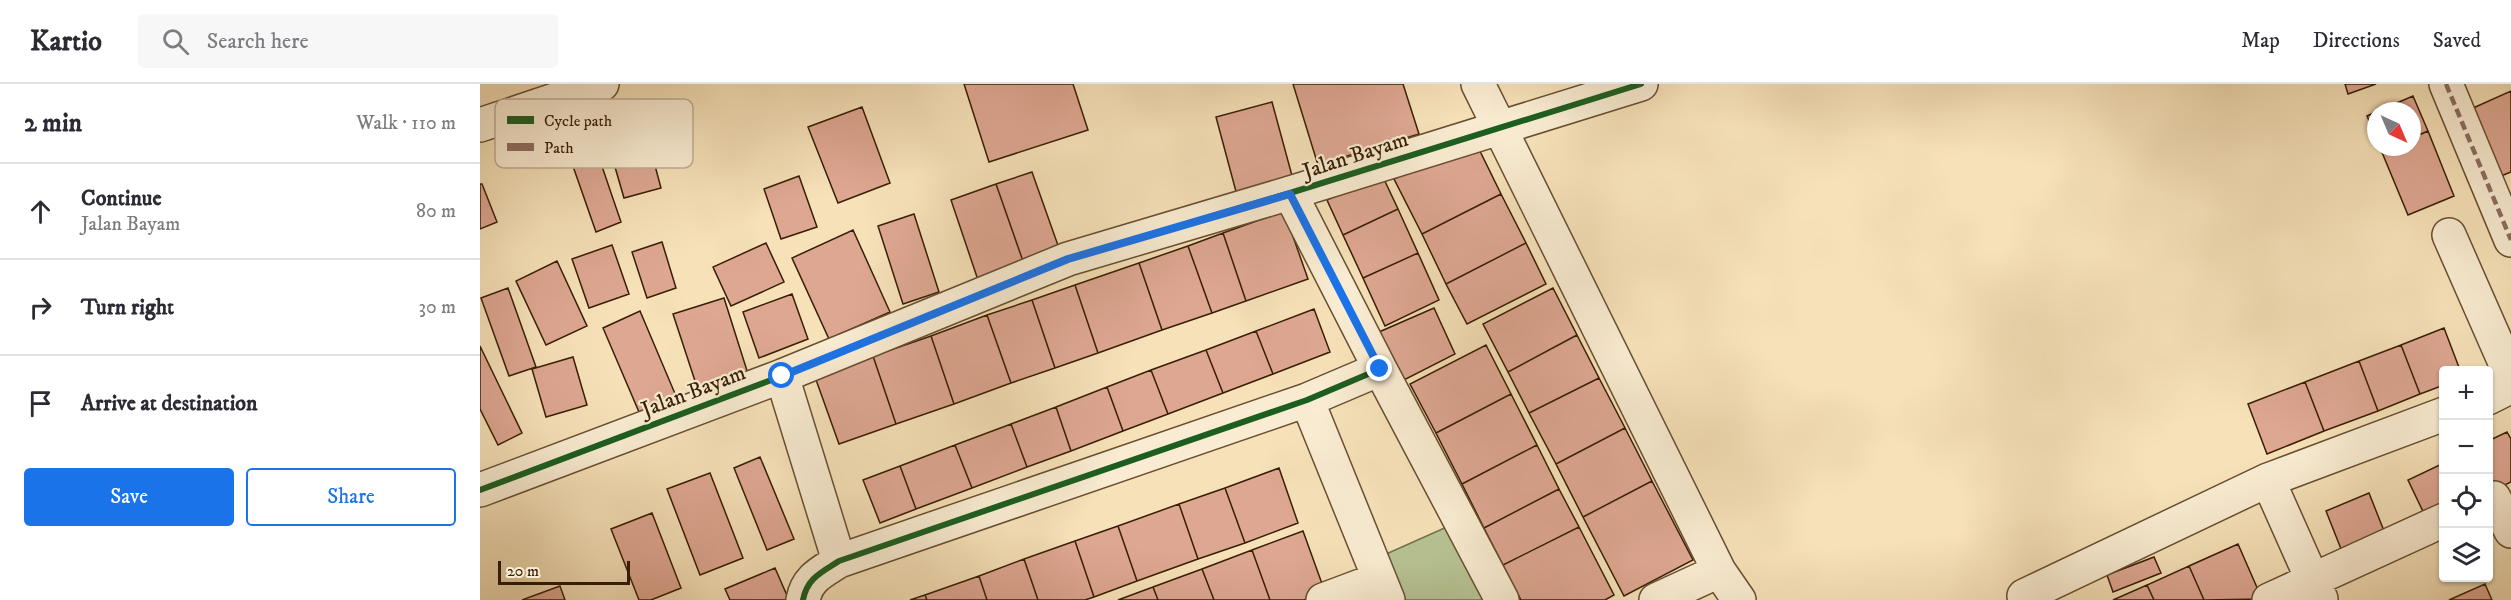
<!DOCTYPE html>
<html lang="en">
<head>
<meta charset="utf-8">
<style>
	:root { --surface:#fff; --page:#f7f7f7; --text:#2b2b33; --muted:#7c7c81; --line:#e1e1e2; --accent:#1a73e8 }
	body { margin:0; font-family:"IM FELL DW Pica",serif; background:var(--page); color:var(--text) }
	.controls { position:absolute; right:18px; bottom:18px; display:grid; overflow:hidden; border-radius:6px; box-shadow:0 2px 4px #0004 }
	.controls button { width:54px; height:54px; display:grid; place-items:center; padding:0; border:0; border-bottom:2px solid var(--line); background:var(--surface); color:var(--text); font:30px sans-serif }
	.compass { position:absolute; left:1887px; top:18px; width:54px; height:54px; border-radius:50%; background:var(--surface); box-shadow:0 2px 4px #0004; rotate:136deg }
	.scale { position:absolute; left:18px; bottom:15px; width:132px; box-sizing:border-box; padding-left:6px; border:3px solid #381e03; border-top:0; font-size:16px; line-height:21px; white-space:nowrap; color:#381e03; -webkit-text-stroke:4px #f9ecd2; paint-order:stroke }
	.stop { position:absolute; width:18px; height:18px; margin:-14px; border:4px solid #1a73e8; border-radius:50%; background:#fff }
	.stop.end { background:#1a73e8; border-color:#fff; box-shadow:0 2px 6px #0008 }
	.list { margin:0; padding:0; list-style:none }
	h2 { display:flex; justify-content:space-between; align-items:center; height:78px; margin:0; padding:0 24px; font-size:26px }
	h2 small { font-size:20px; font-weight:400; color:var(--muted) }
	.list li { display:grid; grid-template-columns:39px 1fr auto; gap:18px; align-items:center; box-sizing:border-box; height:96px; padding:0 24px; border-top:2px solid var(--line) }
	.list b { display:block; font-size:22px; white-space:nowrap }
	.list p { margin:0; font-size:20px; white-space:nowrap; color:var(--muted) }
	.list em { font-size:20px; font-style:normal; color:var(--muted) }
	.actions { display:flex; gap:12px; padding:18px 24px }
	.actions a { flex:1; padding:14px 0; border:2px solid var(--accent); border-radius:6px; text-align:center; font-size:21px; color:var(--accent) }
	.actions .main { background:var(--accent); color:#fff }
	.icon { flex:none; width:33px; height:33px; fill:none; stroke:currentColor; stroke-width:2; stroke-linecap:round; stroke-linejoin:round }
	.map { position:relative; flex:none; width:2031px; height:516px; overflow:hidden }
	header { display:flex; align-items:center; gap:36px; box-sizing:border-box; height:84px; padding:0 30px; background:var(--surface); border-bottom:2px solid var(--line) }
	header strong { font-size:28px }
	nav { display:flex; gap:33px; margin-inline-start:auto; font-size:21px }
	.search { width:420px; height:54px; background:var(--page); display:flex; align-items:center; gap:15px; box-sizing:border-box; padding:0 21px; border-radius:6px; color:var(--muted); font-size:22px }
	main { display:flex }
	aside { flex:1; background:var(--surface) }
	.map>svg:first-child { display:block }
</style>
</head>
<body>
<header>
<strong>Kartio</strong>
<div class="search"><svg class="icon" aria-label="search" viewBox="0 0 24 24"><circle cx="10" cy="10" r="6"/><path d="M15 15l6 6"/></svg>Search here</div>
<nav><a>Map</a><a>Directions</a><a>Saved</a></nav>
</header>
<main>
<aside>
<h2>2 min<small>Walk · 110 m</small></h2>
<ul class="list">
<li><svg class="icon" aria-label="ahead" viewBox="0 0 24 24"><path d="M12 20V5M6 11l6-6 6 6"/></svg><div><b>Continue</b><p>Jalan Bayam</p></div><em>80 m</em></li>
<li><svg class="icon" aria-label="right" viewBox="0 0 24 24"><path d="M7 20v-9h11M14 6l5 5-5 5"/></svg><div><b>Turn right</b></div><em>30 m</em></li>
<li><svg class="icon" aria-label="arrive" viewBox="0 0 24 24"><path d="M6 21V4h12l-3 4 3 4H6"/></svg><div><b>Arrive at destination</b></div></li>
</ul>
<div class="actions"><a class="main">Save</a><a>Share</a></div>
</aside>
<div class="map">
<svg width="2031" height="516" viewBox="0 0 2031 516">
	<rect width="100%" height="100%" fill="#f6e1b9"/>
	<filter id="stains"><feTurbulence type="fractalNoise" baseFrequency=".00333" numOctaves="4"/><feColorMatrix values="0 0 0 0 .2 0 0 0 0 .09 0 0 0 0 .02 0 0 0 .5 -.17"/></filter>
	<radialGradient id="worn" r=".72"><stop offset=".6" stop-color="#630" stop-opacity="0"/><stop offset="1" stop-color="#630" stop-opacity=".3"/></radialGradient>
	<!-- green -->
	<path fill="#b7c494" stroke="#78714c" stroke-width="1.5" d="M969,442L1010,516H922L904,471Z"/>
	<!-- building -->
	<path fill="#dea792" stroke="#381e03" stroke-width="1.5" d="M484,0H593L608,46L509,78Z
		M813,0H923L939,50L838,81Z
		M1865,0H1896L1868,10Z
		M2031,7V88L2021,92L1991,25Z
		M1933,12L1948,47L1932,54V27H1898Z
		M792,18L814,99L758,115L736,33Z
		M382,23L410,99L358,119L328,43Z
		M1896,28V53L1887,32Z
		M1948,47L1974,112L1928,131L1901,66L1910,63H1932V54Z
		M166,48L181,104L144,114L128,59Z
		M994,55L1021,110L942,150L914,95Z
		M114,59L141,138L116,148L88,68Z
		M552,88L580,167L544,180L516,100Z
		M902,91L918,125L863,151L847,116Z
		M319,92L337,143L301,155L284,105Z
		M0,100H2L17,138L0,145Z
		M516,100L544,180L498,196L471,116Z
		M1021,110L1046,159L966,200L942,150Z
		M918,125L938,169L883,194L863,151Z
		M804,127L828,195L766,217L743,149Z
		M434,130L459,208L423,220L398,142Z
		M373,146L410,228L349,255L312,174Z
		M743,149L766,217L732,229L708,162Z
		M182,158L196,204L167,214L152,168Z
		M286,159L304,198L251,222L233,183Z
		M1046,159L1066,200L987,240L966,200Z
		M132,161L149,210L109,224L92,175Z
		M708,162L732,229L682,246L659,179Z
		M938,169L959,216L905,242L883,194Z
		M77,177L107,242L66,261L36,197Z
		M659,179L682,246L618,269L595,201Z
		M595,201L618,269L575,284L552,216Z
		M28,204L56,283L29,292L1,214Z
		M1073,204L1097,251L1028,288L1003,240Z
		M312,210L328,255L279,274L263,228Z
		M244,214L269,293L219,309L193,230Z
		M552,216L575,284L531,299L507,231Z
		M954,224L975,270L920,298L899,248Z
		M834,225L850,268L793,290L776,247Z
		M160,227L196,312L159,328L123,244Z
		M507,231L531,299L474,320L451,252Z
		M1964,244L1980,286H1964V301L1940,310L1921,261Z
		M776,247L793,290L743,309L726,266Z
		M1097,251L1119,294L1049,329L1028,288Z
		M451,252L474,320L416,340L393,272Z
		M1006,261L1031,310L956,349L930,300Z
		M1921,261L1940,310L1898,327L1879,277Z
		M0,262L42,349L18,361L0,325Z
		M726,266L743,309L688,330L671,286Z
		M393,272L416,340L359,360L335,293Z
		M93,273L107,321L66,333L52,285Z
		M1879,277L1898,327L1844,347L1825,298Z
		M671,286L688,330L643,347L627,303Z
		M1119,294L1145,344L1076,380L1049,329Z
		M1825,298L1844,347L1787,370L1768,320Z
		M627,303L643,347L591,367L576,323Z
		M1031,310L1057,361L982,400L956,349Z
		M576,323L591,367L547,383L531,340Z
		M531,340L547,383L492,404L475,361Z
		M1145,344L1172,397L1103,433L1076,380Z
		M2027,348L2031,355V398L2008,409V357Z
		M475,361L492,404L436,425L420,382Z
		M1057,361L1079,405L1004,444L982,400Z
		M280,373L314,455L287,466L254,384Z
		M1964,379V431L1948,438L1928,396Z
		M420,382L436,425L400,439L383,396Z
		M799,384L818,439L765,459L745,404Z
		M230,389L263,474L220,491L187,405Z
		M1172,397L1213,476L1144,512L1103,433Z
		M745,404L765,459L718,475L699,420Z
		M1079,405L1099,443L1023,481L1004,444Z
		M1889,409L1908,457L1865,475L1846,427Z
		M699,420L718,475L657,497L638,442Z
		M172,429L201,504L171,516H159L131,445Z
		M638,442L657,497L614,513L595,457Z
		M1099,443L1134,511L1125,516H1041L1023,481Z
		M823,447L845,508L824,516H790L772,466Z
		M595,457L614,513L605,516H558L544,475Z
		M1758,460L1782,515L1724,516L1709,482Z
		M772,466L790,516H734L722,485Z
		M1674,473L1681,489L1633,508L1627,491Z
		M544,475L558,516H507L499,492Z
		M1709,482L1724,516H1674L1667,501Z
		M295,484L309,516H250L245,505Z
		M722,485L734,516H678L673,503Z
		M499,492L507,516H447L445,511Z
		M2005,500L2012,516H1969Z
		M1667,501L1674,516H1633Z
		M80,502L85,516H42Z
		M673,503L678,516H638Z
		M445,511L447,516H430Z"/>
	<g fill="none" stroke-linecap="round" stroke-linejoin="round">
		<!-- minor casing -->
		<g stroke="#684f30" stroke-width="36">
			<path id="minor" d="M998,0L1239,487L1259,516
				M1966,0L2031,156
				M0,41L122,0
				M810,109L900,285L1022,516
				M1969,151L2031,292
				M302,292L359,477
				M2008,314L2028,304L2031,294
				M827,316L908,516
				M1788,396L1841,515
				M0,406L302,292L588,175L810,109L1161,0
				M2008,416L2014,414L2031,447
				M1544,512L1788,396L1964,330
				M323,516C327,494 342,488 359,477L827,316L900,285
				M843,516L899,495
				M1176,516L1239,487
				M1789,516L1964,436"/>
		</g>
		<!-- minor -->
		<use href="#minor" stroke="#f9ecd2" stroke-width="33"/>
		<!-- quiet -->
		<path stroke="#8d6e63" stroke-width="4.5" stroke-dasharray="9 4.5" stroke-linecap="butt" d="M1966,0L2031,156"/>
		<!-- cycleway casing -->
		<g stroke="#f9ecd2" stroke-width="10">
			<path id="cycleway" d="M0,406L302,292L588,175L810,109L1161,0
				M323,516C327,494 342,488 359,477L827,316L900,285"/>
		</g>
		<!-- cycleway -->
		<use href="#cycleway" stroke="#1b5e20" stroke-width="6"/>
	</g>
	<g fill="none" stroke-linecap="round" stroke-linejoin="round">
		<!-- route -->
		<path stroke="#1a73e8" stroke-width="8" d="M302,292L588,175L810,110L900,285"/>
	</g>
	<g text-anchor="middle" stroke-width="4.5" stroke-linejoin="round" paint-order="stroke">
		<!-- street labels -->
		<g font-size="22" fill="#381e03" stroke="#f9ecd2">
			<text transform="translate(875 70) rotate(-18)" y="8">Jalan Bayam</text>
			<text transform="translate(213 306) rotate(-21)" y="8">Jalan Bayam</text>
		</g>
	</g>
	<!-- legend -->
	<rect x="15" y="15" width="198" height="69" rx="9" fill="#f9ecd2" stroke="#bfae94" stroke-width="1.5"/>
	<rect x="27" y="32" width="27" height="8" fill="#1b5e20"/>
	<rect x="27" y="59" width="27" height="8" fill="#8d6e63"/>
	<g font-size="16" fill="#381e03">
		<text x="64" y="42">Cycle path</text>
		<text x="64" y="69">Path</text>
	</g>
	<rect width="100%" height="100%" filter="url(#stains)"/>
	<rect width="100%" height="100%" fill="url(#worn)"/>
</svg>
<div class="controls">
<button>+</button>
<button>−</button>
<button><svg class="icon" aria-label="locate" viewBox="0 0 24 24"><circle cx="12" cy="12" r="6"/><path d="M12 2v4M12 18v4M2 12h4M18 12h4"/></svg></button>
<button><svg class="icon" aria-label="layers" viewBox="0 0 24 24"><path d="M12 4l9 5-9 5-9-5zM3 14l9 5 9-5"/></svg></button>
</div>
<svg class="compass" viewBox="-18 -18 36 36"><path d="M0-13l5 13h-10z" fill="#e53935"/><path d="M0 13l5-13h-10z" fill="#7c7c81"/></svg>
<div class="scale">20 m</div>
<div class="stop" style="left:302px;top:292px"></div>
<div class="stop end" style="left:900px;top:285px"></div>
</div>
</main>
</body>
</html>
